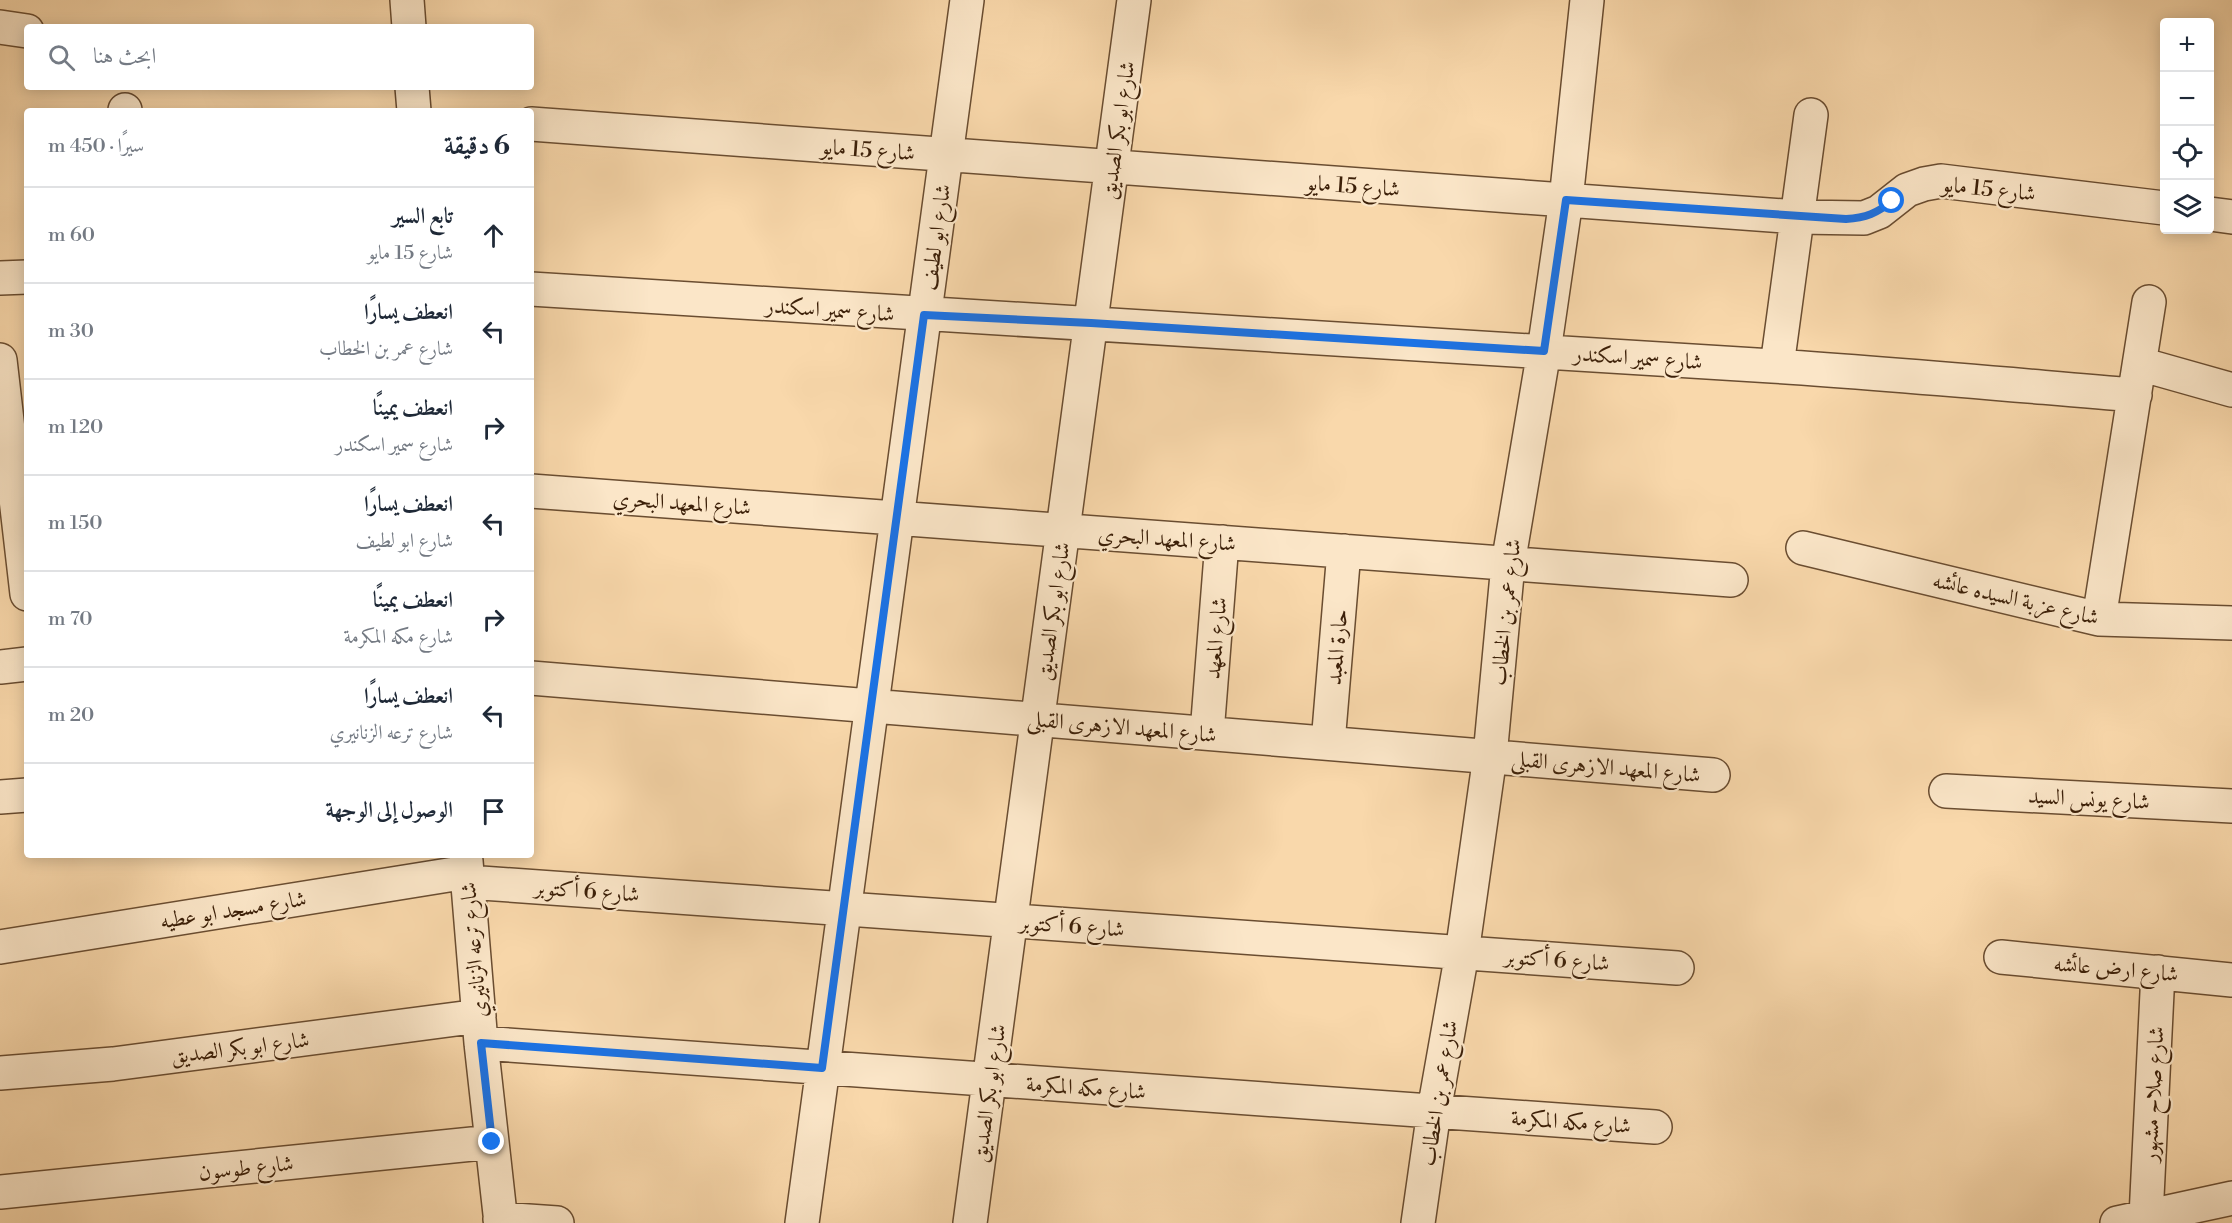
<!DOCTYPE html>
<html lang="ar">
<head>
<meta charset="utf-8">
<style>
	:root { --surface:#fff; --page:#f2f2f3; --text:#1f2937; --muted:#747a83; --line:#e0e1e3 }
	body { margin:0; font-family:"Libre Bodoni",Amiri,serif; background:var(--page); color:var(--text); direction:rtl }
	.controls { position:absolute; right:18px; top:18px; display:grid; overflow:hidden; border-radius:6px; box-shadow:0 3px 15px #0003 }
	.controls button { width:54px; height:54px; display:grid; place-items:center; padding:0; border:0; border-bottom:2px solid var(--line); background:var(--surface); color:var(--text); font:30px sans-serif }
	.stop { position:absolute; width:18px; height:18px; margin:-14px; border:4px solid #1a73e8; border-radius:50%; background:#fff }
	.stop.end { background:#1a73e8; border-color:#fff; box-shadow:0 2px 6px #0008 }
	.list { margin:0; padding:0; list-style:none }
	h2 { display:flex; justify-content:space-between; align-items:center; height:78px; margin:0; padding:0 24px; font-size:26px }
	h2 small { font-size:20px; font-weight:400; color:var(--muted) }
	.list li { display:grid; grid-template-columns:39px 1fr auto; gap:18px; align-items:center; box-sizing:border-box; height:96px; padding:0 24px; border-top:2px solid var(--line) }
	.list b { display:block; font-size:22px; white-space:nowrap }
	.list p { margin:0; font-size:20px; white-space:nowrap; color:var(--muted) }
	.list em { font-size:20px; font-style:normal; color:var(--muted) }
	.icon { flex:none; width:33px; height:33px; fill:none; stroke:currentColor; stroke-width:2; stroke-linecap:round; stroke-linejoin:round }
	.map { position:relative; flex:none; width:2232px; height:1223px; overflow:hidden; direction:ltr }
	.search { position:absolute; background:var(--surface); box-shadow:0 3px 15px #0003; left:24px; top:24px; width:510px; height:66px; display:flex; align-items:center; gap:15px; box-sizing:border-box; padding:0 21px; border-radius:6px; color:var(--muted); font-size:22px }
	.panel { position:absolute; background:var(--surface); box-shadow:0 3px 15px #0003; left:24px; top:108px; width:510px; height:750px; border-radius:6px; direction:rtl }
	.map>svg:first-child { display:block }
</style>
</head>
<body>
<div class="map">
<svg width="2232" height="1223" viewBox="0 0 2232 1223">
	<rect width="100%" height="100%" fill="#f9d8ab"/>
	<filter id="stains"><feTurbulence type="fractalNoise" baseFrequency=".00333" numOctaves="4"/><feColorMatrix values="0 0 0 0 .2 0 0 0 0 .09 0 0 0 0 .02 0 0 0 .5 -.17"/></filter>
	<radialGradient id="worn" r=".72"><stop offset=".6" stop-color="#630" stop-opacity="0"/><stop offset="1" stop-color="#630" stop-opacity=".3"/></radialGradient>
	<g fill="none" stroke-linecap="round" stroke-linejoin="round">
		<!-- minor casing -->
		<g stroke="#6a4d31" stroke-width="36">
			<path id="minor" d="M407,0L409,27
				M0,27L27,31
				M412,87L414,111
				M125,110V111
				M531,124L1797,217L1864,218L1879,212L1907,190L1924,184L1941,181L2164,208
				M2210,214L2232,217
				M0,278L27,277
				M531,289C945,317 1359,338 1772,366C1893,374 2014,385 2135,395
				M0,360L27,594
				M2140,364L2232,390
				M1777,366L1811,115
				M531,491L1731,580
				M1803,548L2099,619L2232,623
				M2099,619L2149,302
				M0,667L27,664
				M531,678L1713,775
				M1207,733L1222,542
				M1328,743L1344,551
				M1946,791L2232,806
				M0,797L27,795
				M466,861L481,1043L501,1223
				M467,882L1677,968
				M0,947L467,872
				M2001,957L2232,980
				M481,1043L1655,1127
				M0,1073L113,1064L479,1016
				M0,1192L492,1142
				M2146,1217L2158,972
				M500,1219L557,1223
				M802,1223L967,0
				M970,1223L1134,0
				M1418,1223L1434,1111L1462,953L1490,756L1508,564L1544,351L1566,200L1587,0
				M2117,1223L2232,1198"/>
		</g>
		<!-- minor -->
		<use href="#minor" stroke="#fbe6c8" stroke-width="33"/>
	</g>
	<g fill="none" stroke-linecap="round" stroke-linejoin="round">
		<!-- route -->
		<path stroke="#1a73e8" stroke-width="8" d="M492,1142L481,1043L822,1068L924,315L1091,323L1544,351L1566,200L1846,219C1866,218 1877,213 1892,201"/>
	</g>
	<g text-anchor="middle" stroke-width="4.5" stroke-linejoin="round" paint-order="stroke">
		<!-- street labels -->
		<g font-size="22" fill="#3b1f08" stroke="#fbe6c8">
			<text transform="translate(1117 130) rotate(-82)" y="8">شارع ابو بكر الصديق</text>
			<text transform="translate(868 149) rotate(4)" y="8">شارع 15 مايو</text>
			<text transform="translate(1353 185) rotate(4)" y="8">شارع 15 مايو</text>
			<text transform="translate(1989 188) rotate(6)" y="8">شارع 15 مايو</text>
			<text transform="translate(935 237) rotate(-82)" y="8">شارع ابو لطيف</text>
			<text transform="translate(830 309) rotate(4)" y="8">شارع سمير اسكندر</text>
			<text transform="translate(1638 357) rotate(4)" y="8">شارع سمير اسكندر</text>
			<text transform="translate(682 502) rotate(4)" y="8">شارع المعهد البحري</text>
			<text transform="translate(1167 538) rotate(4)" y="8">شارع المعهد البحري</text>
			<text transform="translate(2016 598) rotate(13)" y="8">شارع عزبة السيده عائشه</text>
			<text transform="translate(1052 611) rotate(-82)" y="8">شارع ابو بكر الصديق</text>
			<text transform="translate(1505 612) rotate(-84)" y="8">شارع عمر بن الخطاب</text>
			<text transform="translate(1215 638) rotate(-85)" y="8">شارع المعهد</text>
			<text transform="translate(1336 647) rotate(-85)" y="8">حارة المعبد</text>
			<text transform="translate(1122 726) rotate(5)" y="8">شارع المعهد الازهرى القبلى</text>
			<text transform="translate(1606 766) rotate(5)" y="8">شارع المعهد الازهرى القبلى</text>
			<text transform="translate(2089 798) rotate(3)" y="8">شارع يونس السيد</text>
			<text transform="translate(587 890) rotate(4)" y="8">شارع 6 أكتوبر</text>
			<text transform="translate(233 909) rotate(-9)" y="8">شارع مسجد ابو عطيه</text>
			<text transform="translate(1072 925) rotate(4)" y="8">شارع 6 أكتوبر</text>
			<text transform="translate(473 950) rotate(-95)" y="8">شارع ترعه الزنانيري</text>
			<text transform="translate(1557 959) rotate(4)" y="8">شارع 6 أكتوبر</text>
			<text transform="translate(2116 968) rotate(5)" y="8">شارع ارض عائشه</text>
			<text transform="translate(240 1047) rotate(-7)" y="8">شارع ابو بكر الصديق</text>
			<text transform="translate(1086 1087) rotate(4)" y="8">شارع مكه المكرمة</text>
			<text transform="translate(988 1093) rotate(-82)" y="8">شارع ابو بكر الصديق</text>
			<text transform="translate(1438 1093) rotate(-81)" y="8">شارع عمر بن الخطاب</text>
			<text transform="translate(2152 1094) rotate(-87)" y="8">شارع صلاح مشهور</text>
			<text transform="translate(1571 1121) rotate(4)" y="8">شارع مكه المكرمة</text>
			<text transform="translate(246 1167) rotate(-6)" y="8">شارع طوسون</text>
		</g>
	</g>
	<rect width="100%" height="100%" filter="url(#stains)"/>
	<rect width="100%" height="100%" fill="url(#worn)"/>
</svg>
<div class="controls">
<button>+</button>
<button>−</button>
<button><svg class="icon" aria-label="locate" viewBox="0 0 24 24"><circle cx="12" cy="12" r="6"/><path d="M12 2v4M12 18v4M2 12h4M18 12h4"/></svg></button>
<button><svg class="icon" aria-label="layers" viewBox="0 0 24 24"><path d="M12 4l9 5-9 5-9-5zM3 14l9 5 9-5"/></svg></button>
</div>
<div class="stop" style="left:1892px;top:201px"></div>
<div class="stop end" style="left:492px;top:1142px"></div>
<div class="search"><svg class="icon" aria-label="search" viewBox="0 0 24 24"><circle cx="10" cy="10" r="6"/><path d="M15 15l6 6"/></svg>ابحث هنا</div>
<section class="panel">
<h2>6 دقيقة<small>سيرًا · 450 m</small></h2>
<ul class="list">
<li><svg class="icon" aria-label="ahead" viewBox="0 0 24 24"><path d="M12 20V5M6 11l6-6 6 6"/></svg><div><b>تابع السير</b><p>شارع 15 مايو</p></div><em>60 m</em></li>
<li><svg class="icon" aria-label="left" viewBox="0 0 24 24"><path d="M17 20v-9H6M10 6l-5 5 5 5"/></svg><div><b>انعطف يسارًا</b><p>شارع عمر بن الخطاب</p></div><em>30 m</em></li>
<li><svg class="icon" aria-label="right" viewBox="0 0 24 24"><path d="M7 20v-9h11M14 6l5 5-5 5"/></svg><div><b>انعطف يمينًا</b><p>شارع سمير اسكندر</p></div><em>120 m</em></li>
<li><svg class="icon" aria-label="left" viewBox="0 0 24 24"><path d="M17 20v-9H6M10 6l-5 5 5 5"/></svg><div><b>انعطف يسارًا</b><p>شارع ابو لطيف</p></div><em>150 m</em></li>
<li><svg class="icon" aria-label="right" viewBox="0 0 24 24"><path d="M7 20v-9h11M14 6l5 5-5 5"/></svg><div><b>انعطف يمينًا</b><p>شارع مكه المكرمة</p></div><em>70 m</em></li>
<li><svg class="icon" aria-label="left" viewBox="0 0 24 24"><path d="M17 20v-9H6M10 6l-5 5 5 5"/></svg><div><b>انعطف يسارًا</b><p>شارع ترعه الزنانيري</p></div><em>20 m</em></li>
<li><svg class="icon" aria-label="arrive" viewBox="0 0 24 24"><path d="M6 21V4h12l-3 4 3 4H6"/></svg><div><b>الوصول إلى الوجهة</b></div></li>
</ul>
</section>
</div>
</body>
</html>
